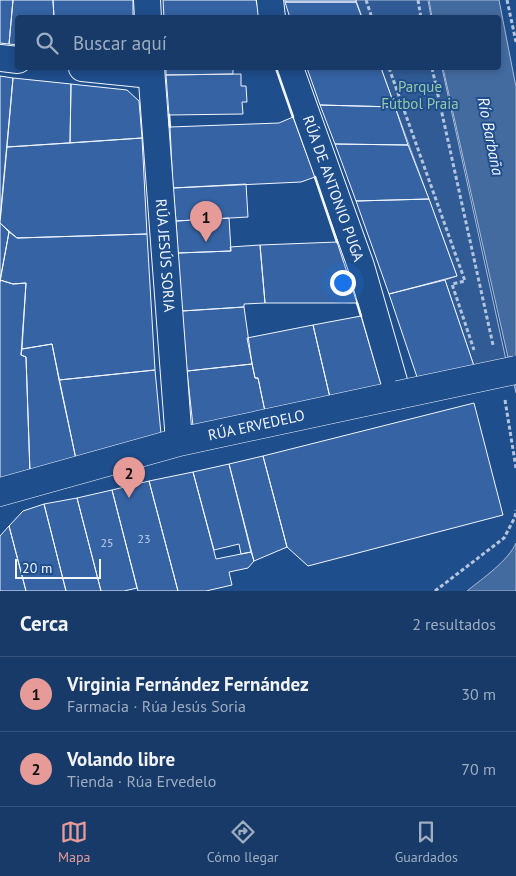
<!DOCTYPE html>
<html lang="es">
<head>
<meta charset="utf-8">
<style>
	:root { --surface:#173a69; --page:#20416f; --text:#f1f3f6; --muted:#9eadc0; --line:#36547d; --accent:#e69b98 }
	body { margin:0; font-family:"PT Sans",sans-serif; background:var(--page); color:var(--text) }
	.scale { position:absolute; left:15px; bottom:12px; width:86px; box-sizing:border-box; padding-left:5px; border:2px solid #f2f6ff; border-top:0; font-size:14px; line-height:18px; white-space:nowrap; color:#f2f6ff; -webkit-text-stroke:4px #1f4e8c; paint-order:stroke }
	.you { position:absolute; left:342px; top:282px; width:18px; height:18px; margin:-12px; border:4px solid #fff; border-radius:50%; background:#1a73e8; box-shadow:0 0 0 8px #1a73e833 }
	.badge { display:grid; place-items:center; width:32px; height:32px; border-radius:50%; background:var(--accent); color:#111; font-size:16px; font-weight:700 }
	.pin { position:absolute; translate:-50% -41px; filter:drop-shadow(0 1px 2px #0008) }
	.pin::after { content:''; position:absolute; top:26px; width:18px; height:15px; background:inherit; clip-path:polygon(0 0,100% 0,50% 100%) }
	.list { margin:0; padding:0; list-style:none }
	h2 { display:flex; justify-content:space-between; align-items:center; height:65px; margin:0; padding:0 20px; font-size:21px }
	h2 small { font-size:16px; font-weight:400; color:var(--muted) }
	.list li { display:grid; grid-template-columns:32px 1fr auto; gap:15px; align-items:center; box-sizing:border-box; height:75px; padding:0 20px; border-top:1px solid var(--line) }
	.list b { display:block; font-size:19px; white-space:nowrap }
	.list p { margin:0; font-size:16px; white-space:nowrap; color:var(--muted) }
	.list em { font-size:16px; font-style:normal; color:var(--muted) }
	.icon { flex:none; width:28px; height:28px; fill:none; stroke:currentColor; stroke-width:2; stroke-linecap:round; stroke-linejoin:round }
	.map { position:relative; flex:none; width:516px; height:591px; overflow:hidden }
	.search { position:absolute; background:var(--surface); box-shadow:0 2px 8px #0003; left:15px; right:15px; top:15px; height:55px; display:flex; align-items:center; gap:12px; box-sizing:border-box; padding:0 18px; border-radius:5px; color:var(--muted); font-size:19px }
	.sheet { height:215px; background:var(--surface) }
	nav { display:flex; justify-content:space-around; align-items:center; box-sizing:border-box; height:70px; border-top:1px solid var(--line); background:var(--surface); font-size:14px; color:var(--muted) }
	nav a { display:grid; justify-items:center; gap:2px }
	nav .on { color:var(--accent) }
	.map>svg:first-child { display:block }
</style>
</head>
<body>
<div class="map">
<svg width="516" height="591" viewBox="0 0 516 591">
	<rect width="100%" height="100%" fill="#1f4e8c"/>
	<!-- green -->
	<path fill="#305b95" stroke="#a8bbd7" d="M356,0H428L431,17H362Z
		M381,68H442L506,360L475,369L445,280L457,276Z"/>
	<!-- water -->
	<path fill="#446ba0" stroke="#a8bbd7" d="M429,0H499L516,87V393L443,68H498V18L432,17Z
		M516,543V591H467C483,578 508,561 516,543Z"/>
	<!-- building -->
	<path fill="#3563a3" stroke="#f2f6ff" d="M0,0H13L9,44L0,43Z
		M13,0H53L54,18H18V45L9,44Z
		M53,0H133V18H54Z
		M163,0H256L260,18H164Z
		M285,0H356V2H285Z
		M285,2H356L362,18H290Z
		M166,68H233V74L166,75Z
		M307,68H381L395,107L320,105Z
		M241,74V86H246L247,102H242L243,114L169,115L166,75Z
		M0,76L13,78L0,219Z
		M13,78L71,84L70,143L7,147Z
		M71,84L127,90L139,101L142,138L70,143Z
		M320,105L395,107L408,145L335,144Z
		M293,117L315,177L301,182L173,188L170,127L279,123Z
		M142,138L147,234L17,238L0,223L7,147Z
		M335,144L408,145L429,199L356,201Z
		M246,184L248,217L176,221L173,188Z
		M429,199L457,276L389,294L356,201Z
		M229,218L231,251L178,253L176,221Z
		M0,223L9,232L0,282Z
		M9,232L17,238L147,234L155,370L59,380L52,344L22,349L26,283L13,284L0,280Z
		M337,242L357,303H265L260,245Z
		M260,245L265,303L244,304V307L182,311L178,253L231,251L230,247Z
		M0,280L13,284L26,283L21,355L26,357L30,473L0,479Z
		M445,280L475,369L417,377L389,294Z
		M244,307L252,364L187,371L182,311Z
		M361,316L384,394L332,406L313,325Z
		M313,325L332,406L267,421L258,378H255L247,338Z
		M52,344L77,464L30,473L26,357L21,355L22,349Z
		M252,364L255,378H258L267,421L193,426L187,371Z
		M155,370L161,434L77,464L59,380Z
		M474,403L503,515L308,566L287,547L263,456Z
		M263,456L287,547L254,561L229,464Z
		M229,464L251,552L241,554L239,544L214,550L193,472Z
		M193,472L216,559L251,552L254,561L248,568L229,572L232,585L206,591H178L149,481Z
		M149,481L178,591H138L112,490Z
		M112,490L137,588L124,591H101L77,498Z
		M77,498L101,591H66L44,504Z
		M44,504L66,591H26L9,526L23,511Z
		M9,526L26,591H0V536Z"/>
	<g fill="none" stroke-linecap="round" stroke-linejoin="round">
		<!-- street casing -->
		<g stroke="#f2f6ff" stroke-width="28">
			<g id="street">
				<path d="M147,0L148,18"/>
				<path d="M270,0L272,18"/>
				<path d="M0,58L18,60"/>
				<path d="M82,68L151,75"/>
				<path id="s1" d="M151,68L179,442"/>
				<path id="s2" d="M290,68L361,266L398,395"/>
			</g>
		</g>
		<!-- secondary casing -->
		<g stroke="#f2f6ff" stroke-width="29">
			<g id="secondary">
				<path id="s3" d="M0,492L179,442L398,395"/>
			</g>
		</g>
		<!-- path -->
		<path stroke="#b3c4dc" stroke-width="3" stroke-dasharray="4 2.5" stroke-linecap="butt" d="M366,0L372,18
			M418,0L421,18
			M507,0L516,42
			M389,68L465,281L452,284L474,350
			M432,68L493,345
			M505,400L516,468
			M435,591L504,538L515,517L516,510"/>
		<!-- street -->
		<use href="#street" stroke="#1f4e8c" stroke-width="26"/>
		<!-- secondary -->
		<use href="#secondary" stroke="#1f4e8c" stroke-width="28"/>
		<!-- secondary-bridge casing -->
		<g stroke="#f2f6ff" stroke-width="29" stroke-linecap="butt">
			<path id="secondary-bridge" d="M398,395L516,370"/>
		</g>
		<!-- secondary-bridge -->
		<use href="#secondary-bridge" stroke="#1f4e8c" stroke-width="28"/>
		<!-- wall -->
		<path stroke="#f2f6ff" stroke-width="2.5" d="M276,68L293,117
			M169,115L170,127
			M315,177L337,242
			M357,303L361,316"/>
	</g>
	<g text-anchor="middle" stroke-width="4" stroke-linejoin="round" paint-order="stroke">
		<!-- number labels -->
		<g font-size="12" fill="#c3d1e8">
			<text x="144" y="543">23</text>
			<text x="107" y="547">25</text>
		</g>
		<!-- park labels -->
		<g font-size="15" fill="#97c8a6" stroke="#1f4e8c">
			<text x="420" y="92">Parque<tspan x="420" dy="17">Fútbol Praia</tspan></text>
		</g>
		<!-- street labels -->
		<g font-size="15" fill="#f2f6ff" stroke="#1f4e8c">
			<text dy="5" stroke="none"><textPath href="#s2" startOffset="128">RÚA DE ANTONIO PUGA</textPath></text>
			<text dy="5" stroke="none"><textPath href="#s1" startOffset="188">RÚA JESÚS SORIA</textPath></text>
			<text dy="5" stroke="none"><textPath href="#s3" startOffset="265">RÚA ERVEDELO</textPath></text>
		</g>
		<!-- water labels -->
		<g font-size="16" font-style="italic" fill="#f2f6ff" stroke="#1f4e8c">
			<text transform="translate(491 136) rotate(79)" y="6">Río Barbaña</text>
		</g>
	</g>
</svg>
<div class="scale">20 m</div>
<div class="you"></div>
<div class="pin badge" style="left:206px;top:242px">1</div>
<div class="pin badge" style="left:129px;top:498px">2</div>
<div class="search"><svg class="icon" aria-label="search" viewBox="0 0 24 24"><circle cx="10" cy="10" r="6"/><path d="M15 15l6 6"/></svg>Buscar aquí</div>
</div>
<section class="sheet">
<h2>Cerca<small>2 resultados</small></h2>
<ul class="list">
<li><span class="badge">1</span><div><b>Virginia Fernández Fernández</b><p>Farmacia · Rúa Jesús Soria</p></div><em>30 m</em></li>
<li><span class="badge">2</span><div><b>Volando libre</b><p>Tienda · Rúa Ervedelo</p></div><em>70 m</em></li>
</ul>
</section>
<nav>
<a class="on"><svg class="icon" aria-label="map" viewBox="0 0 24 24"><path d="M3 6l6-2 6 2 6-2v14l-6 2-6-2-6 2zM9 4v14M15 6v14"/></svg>Mapa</a>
<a><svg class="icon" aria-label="directions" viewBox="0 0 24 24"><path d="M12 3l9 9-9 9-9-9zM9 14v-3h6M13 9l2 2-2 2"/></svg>Cómo llegar</a>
<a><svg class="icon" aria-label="saved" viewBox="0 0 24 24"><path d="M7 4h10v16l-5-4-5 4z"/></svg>Guardados</a>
</nav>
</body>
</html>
